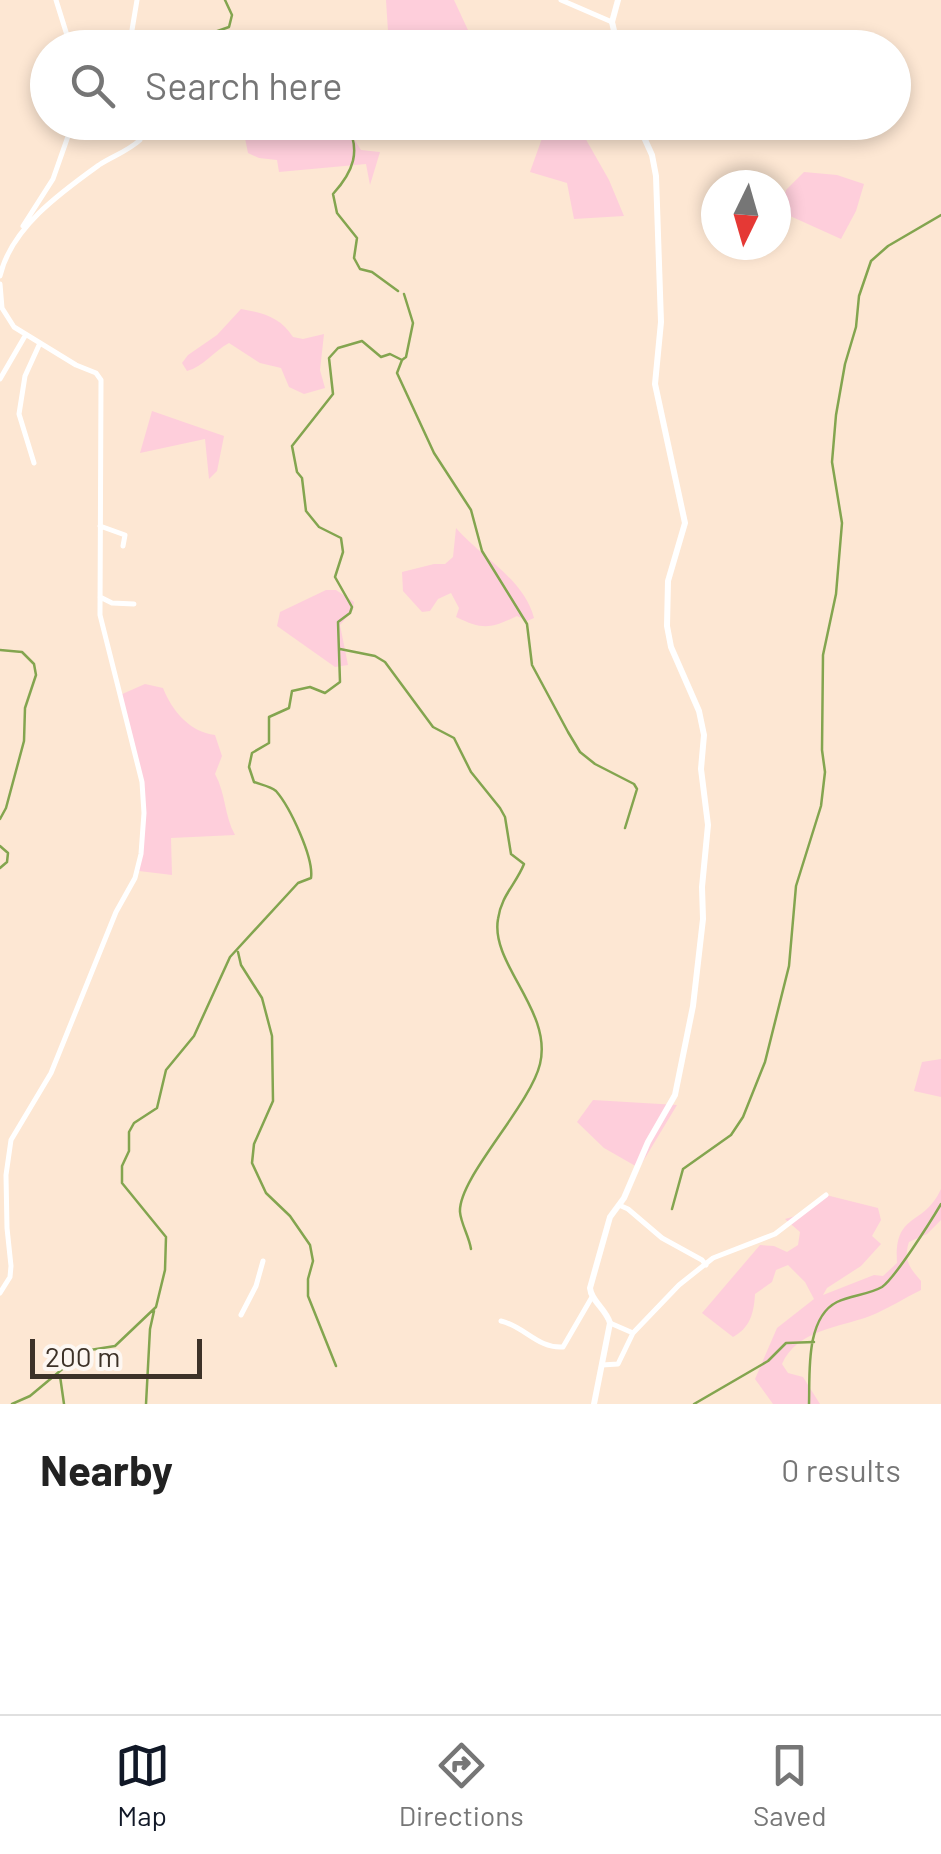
<!DOCTYPE html>
<html lang="en">
<head>
<meta charset="utf-8">
<style>
	:root { --surface:#fff; --page:#f2f2f2; --text:#222; --muted:#767676; --line:#e0e0e0; --accent:#111827 }
	body { margin:0; font-family:Barlow,sans-serif; background:var(--page); color:var(--text) }
	.compass { position:absolute; left:701px; top:170px; width:90px; height:90px; border-radius:50%; background:var(--surface); box-shadow:0 5px 15px #0003; rotate:185deg }
	.scale { position:absolute; left:30px; bottom:25px; width:172px; box-sizing:border-box; padding-left:10px; border:5px solid #3d3228; border-top:0; font-size:28px; line-height:35px; white-space:nowrap; color:#3d3228; -webkit-text-stroke:8px #fdf7f2; paint-order:stroke }
	.list { margin:0; padding:0; list-style:none }
	h2 { display:flex; justify-content:space-between; align-items:center; height:130px; margin:0; padding:0 40px; font-size:42px }
	h2 small { font-size:32px; font-weight:400; color:var(--muted) }
	.icon { flex:none; width:55px; height:55px; fill:none; stroke:currentColor; stroke-width:2; stroke-linecap:round; stroke-linejoin:round }
	.map { position:relative; flex:none; width:941px; height:1404px; overflow:hidden }
	.search { position:absolute; background:var(--surface); box-shadow:0 5px 15px #0003; left:30px; right:30px; top:30px; height:110px; display:flex; align-items:center; gap:25px; box-sizing:border-box; padding:0 35px; border-radius:55px; color:var(--muted); font-size:38px }
	.sheet { height:310px; background:var(--surface) }
	nav { display:flex; justify-content:space-around; align-items:center; box-sizing:border-box; height:140px; border-top:2px solid var(--line); background:var(--surface); font-size:28px; color:var(--muted) }
	nav a { display:grid; justify-items:center; gap:5px }
	nav .on { color:var(--accent) }
	.map>svg:first-child { display:block }
</style>
</head>
<body>
<div class="map">
<svg width="941" height="1404" viewBox="0 0 941 1404">
	<rect width="100%" height="100%" fill="#fde7d3"/>
	<!-- green -->
	<path fill="#fecedb" d="M386,0H454L474,43L473,47H389Z
		M203,123H356L354,139L361,150L380,152L370,185L366,164L279,172L277,160L259,158L248,153L245,138L228,133L218,138Z
		M546,127L580,129L609,180L624,216L574,219L567,183L530,172Z
		M804,172L837,175L864,184L856,211L841,239L779,211L786,190Z
		M241,309C263,313 280,317 293,337L303,339L324,334L320,370L325,388L304,394L289,387L281,368L260,363L229,343C214,351 203,367 187,371L182,363L188,355L217,335Z
		M152,411L224,436L217,471L209,479L205,439L140,453Z
		M456,528C481,557 524,579 534,618L527,621L517,616C490,629 483,630 456,617L459,608L451,593L438,599L430,611L422,612L403,591L402,572L434,564H445L453,557Z
		M326,590H336L354,602L353,610L340,625L348,665L335,667L277,626L280,612Z
		M145,684L163,688C172,711 190,732 215,735L222,756L215,774C226,794 224,815 235,835L171,838L172,875L139,871L145,802L120,695Z
		M941,1059V1097L914,1091L922,1062Z
		M593,1100L677,1105L639,1168L604,1148L577,1122Z
		M941,1189V1220L927,1234L909,1242C903,1260 910,1268 921,1281V1290C904,1298 888,1309 870,1316C838,1328 797,1330 782,1364L788,1373L803,1377L820,1404H773L755,1379L777,1328L814,1299L805,1282L788,1265L776,1270L772,1282L755,1294C754,1313 750,1328 733,1337L702,1313L760,1245L774,1246L787,1252L798,1245L800,1232L785,1219L806,1213L826,1195L878,1208L881,1220L872,1236L881,1244L861,1266L827,1288L823,1295L874,1275L883,1276L897,1263C894,1211 923,1228 941,1189Z"/>
	<g fill="none" stroke-linecap="round" stroke-linejoin="round">
		<!-- stream -->
		<path stroke="#83a54f" stroke-width="2.5" d="M199,48L209,34L229,27L232,15L225,0
			M346,122C362,151 353,172 333,194L337,213L357,238L354,258L360,269L372,272L398,291
			M402,360L397,373L434,453L471,510L482,551L527,624L532,665L568,732L580,752L595,764L634,784L637,789L625,828
			M340,649L375,656L385,662L433,727L454,738L471,772L500,808L505,817L511,854L524,864C516,884 501,896 498,919C490,964 553,1011 540,1064C530,1106 458,1178 460,1212C461,1224 469,1236 471,1249
			M0,650L22,652L34,664L36,675L25,708L24,741L6,808L0,819
			M0,846L8,853L7,862L0,868
			M238,952L241,965L262,998L272,1036L273,1101L254,1144L252,1163L266,1193L290,1216L310,1245L313,1261L308,1279V1296L336,1366
			M672,1209L683,1169L731,1135L743,1117L765,1062L789,966L796,886L821,806L825,772L822,750L823,655L836,594L842,523L832,462L836,415L845,364L856,327L859,296L871,261L888,246L941,215
			M60,1376L64,1404
			M12,1404L30,1396L84,1351L115,1346L156,1307L165,1270L166,1237L122,1183V1166L129,1151V1132L134,1123L157,1108L166,1070L194,1036L230,957L298,883L311,878C314,858 290,807 276,791C270,786 262,785 254,782L249,767L252,753L269,743V717L289,708L292,691L310,687L325,693L340,682L338,622L350,613L352,607L335,577L343,552L341,538L319,527L306,511L302,478L297,472L292,446L333,394L329,358L338,348L362,341L381,357L390,354L402,360L406,357L413,323L404,294
			M146,1404L150,1329L154,1311
			M694,1404L768,1361L786,1343L814,1342
			M809,1404C810,1375 805,1318 837,1302C851,1295 868,1295 882,1287C895,1278 931,1221 941,1204"/>
		<!-- minor -->
		<path stroke="#fff" stroke-width="5" d="M56,0L71,48
			M561,0L612,22
			M129,48L137,0
			M23,226L53,179L73,122
			M0,276C11,228 60,193 99,165C113,156 128,151 140,140V122
			M0,284L2,308L14,327L76,365L96,373L101,380L100,615L142,782L144,813L141,854L135,878L116,912L51,1073L11,1140L6,1175L7,1228L11,1266L10,1277L0,1293
			M0,379L25,336
			M34,463L19,414L25,376L40,343
			M100,526L125,535L123,546
			M100,597L112,603L134,604
			M619,1205L628,1209L662,1238L702,1260L706,1265
			M241,1315L256,1286L263,1261
			M501,1321C524,1326 538,1349 563,1347L592,1297
			M610,1323L633,1333L679,1285L713,1258L775,1234L826,1195
			M602,1365L618,1364L633,1333"/>
		<!-- tertiary -->
		<path stroke="#fff" stroke-width="6" d="M618,0L612,22L618,48
			M594,1404L610,1323C606,1309 591,1301 590,1288L610,1217L624,1198L648,1142L675,1095L693,1006L703,919L702,887L708,825L701,769L704,735L699,711L671,647L667,626L668,581L685,523L655,384L661,322L656,176L652,155L637,122"/>
	</g>
</svg>
<svg class="compass" viewBox="-18 -18 36 36"><path d="M0-13l5 13h-10z" fill="#e53935"/><path d="M0 13l5-13h-10z" fill="#767676"/></svg>
<div class="scale">200 m</div>
<div class="search"><svg class="icon" aria-label="search" viewBox="0 0 24 24"><circle cx="10" cy="10" r="6"/><path d="M15 15l6 6"/></svg>Search here</div>
</div>
<section class="sheet">
<h2>Nearby<small>0 results</small></h2>
<ul class="list">
</ul>
</section>
<nav>
<a class="on"><svg class="icon" aria-label="map" viewBox="0 0 24 24"><path d="M3 6l6-2 6 2 6-2v14l-6 2-6-2-6 2zM9 4v14M15 6v14"/></svg>Map</a>
<a><svg class="icon" aria-label="directions" viewBox="0 0 24 24"><path d="M12 3l9 9-9 9-9-9zM9 14v-3h6M13 9l2 2-2 2"/></svg>Directions</a>
<a><svg class="icon" aria-label="saved" viewBox="0 0 24 24"><path d="M7 4h10v16l-5-4-5 4z"/></svg>Saved</a>
</nav>
</body>
</html>
